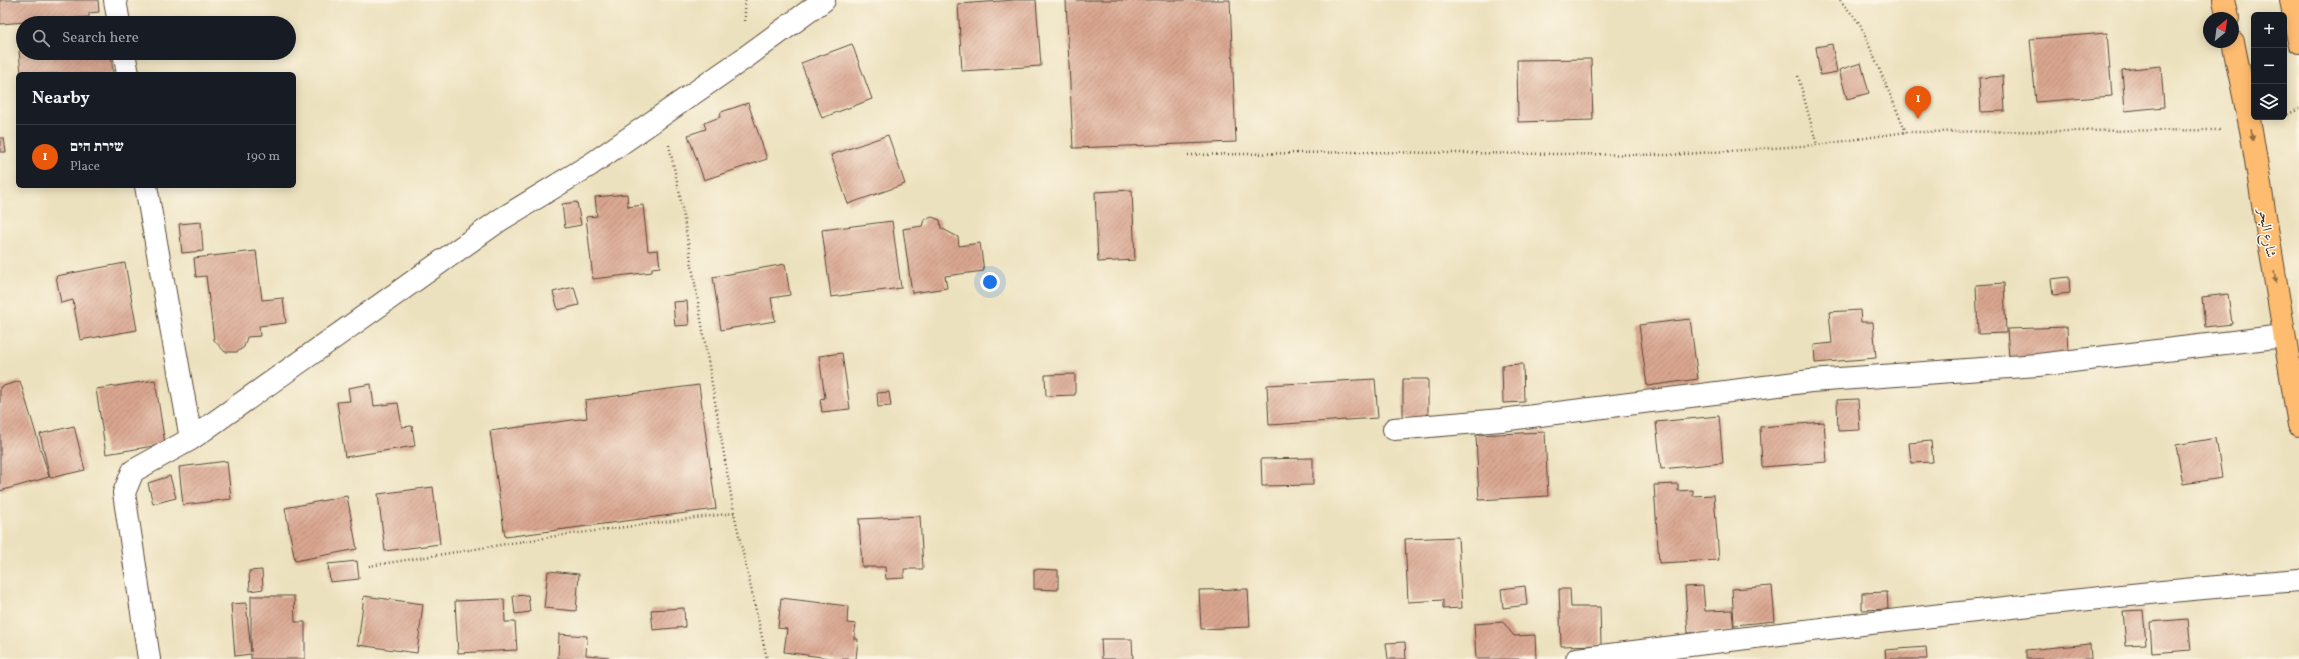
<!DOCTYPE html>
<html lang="en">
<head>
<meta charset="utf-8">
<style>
	:root { --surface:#171b24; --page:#242831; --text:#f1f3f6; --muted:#9ea1a6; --line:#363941; --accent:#ea580c }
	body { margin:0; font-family:Vollkorn,Amiri,"Frank Ruhl Libre",serif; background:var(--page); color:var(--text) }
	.controls { position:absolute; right:12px; top:12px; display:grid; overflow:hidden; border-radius:6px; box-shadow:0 2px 10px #0003 }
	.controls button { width:36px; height:36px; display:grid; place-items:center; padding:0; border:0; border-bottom:1px solid var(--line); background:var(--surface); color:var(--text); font:20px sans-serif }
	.compass { position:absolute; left:2203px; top:12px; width:36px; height:36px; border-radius:50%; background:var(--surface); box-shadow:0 2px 10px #0003; rotate:29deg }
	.you { position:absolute; left:990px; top:282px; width:14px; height:14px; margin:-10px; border:3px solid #fff; border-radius:50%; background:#1a73e8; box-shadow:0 0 0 6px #1a73e833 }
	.badge { display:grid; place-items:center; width:26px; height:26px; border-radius:50%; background:var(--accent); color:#fff; font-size:13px; font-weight:700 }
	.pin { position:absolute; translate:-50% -33px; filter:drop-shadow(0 1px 2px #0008) }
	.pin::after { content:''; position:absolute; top:21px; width:14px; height:12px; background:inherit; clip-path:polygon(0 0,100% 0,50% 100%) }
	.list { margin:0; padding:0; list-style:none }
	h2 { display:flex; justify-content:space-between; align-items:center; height:52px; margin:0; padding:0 16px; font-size:17px }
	h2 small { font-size:13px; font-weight:400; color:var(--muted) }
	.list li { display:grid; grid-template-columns:26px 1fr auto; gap:12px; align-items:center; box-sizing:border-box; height:64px; padding:0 16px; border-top:1px solid var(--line) }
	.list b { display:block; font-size:15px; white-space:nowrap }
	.list p { margin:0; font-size:13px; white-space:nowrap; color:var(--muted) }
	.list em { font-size:13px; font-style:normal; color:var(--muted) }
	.icon { flex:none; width:22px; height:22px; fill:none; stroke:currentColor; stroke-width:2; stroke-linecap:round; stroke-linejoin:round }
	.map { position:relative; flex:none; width:2299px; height:659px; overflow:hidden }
	.search { position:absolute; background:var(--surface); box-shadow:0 2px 10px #0003; left:16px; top:16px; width:280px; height:44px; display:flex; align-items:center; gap:10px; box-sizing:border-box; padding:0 14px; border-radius:22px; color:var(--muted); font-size:15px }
	.panel { position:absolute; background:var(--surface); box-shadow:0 2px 10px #0003; left:16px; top:72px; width:280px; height:116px; border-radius:6px }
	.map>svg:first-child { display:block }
</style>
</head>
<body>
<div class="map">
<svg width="2299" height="659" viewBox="0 0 2299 659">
	<defs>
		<pattern id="building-hatch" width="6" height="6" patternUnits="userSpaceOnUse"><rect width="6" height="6" fill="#d9a690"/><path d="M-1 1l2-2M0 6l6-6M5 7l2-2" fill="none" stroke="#b18775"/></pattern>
	</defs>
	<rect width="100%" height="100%" fill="#fcf5e5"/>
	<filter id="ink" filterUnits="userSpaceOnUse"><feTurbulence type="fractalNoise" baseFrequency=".025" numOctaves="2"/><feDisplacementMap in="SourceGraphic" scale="8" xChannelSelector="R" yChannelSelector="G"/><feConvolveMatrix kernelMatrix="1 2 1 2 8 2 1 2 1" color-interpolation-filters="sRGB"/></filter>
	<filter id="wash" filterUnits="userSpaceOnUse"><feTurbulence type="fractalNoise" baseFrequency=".012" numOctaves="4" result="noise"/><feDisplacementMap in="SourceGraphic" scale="16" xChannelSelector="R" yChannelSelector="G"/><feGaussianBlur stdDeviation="0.9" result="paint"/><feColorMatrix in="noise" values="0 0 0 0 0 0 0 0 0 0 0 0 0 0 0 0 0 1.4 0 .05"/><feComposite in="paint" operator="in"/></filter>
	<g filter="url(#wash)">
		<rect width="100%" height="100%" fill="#ece1be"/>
		<g id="blocks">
			<!-- building -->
			<path fill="url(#building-hatch)" d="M0,0H98L99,12L89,13V17L0,24Z
				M1015,0H1036L1041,66L962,71L958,4Z
				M1066,0H1230L1236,142L1073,148Z
				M2107,33L2112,96L2036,102L2030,39Z
				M852,44L872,99L822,118L801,63Z
				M1832,44L1837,72L1820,75L1816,47Z
				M23,50V53H111L113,74H21L19,51Z
				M1591,59L1593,120L1518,122L1517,60Z
				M1861,63L1869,93L1847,99L1839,70Z
				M2161,66L2164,107L2125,111L2122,70Z
				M2003,76L2005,111L1981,112L1979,78Z
				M748,103L767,159L704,180L688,135L706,129L704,123L720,117L721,112Z
				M888,135L905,184L848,204L831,155Z
				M0,138H4L6,152H0Z
				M1132,190L1135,260L1098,262L1095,192Z
				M627,194L628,207L643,205L648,251L658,250L660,267L652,268V272L593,279L586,217L597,216L595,197Z
				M577,202L581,225L565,228L562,204Z
				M932,217L940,220L941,228L958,237L959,246L980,243L984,271L945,276L947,288L912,293L903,229L922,226L924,220Z
				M892,221L901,288L831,297L822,230Z
				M201,222L203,251L182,253L179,224Z
				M256,251L262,300L283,298L286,323L259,326L260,336L247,337L244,347L237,352H225L214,340L206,276L196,277L194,258Z
				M125,263L137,330L80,340L73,300L61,303L56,276Z
				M785,264L790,295L771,298L775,321L721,330L713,277Z
				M2069,277L2070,293L2053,295L2051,279Z
				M2004,283L2006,333L1978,334L1976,285Z
				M574,287L579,305L558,310L553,292Z
				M2228,294L2232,324L2205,327L2202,297Z
				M687,301L689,325L675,326L673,302Z
				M1860,310L1861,322H1873L1876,358L1815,363L1814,345L1832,343L1829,312Z
				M1690,319L1698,379L1647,386L1639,325Z
				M2067,327L2068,355L2009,358L2007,329Z
				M842,353L850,409L822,412L820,399L825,398L819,356Z
				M1523,364L1524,402L1503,403L1502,365Z
				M1075,374V395L1046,396L1045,375Z
				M1375,379L1378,418L1269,425L1267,385Z
				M1403,379H1428V418H1403Z
				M155,380L165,444L106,454L96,389Z
				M20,381L49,477L0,491V387Z
				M371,384L374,406L398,403L402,427L412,426L415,446L345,457L337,402L350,401L348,388Z
				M699,385L716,509L505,537L490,431L587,418L585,400Z
				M889,392L891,406L878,407L877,393Z
				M1858,399L1860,430L1838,431L1837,400Z
				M1719,416L1723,463L1661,469L1656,422Z
				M1824,422L1827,462L1762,467L1760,427Z
				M74,426L85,470L50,478L40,434Z
				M1545,432L1548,496L1479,500L1476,435Z
				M2216,438L2222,478L2183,484L2176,445Z
				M1931,441L1933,462L1911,463L1909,443Z
				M1313,458V485L1262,486L1261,459Z
				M227,461L231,499L183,505L179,467Z
				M170,476L176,498L153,504L148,483Z
				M1678,484V491L1693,490V496L1714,495L1719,560L1659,563L1654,485Z
				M433,487L440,544L385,551L378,494Z
				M347,496L357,549L295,561L285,508Z
				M920,516L923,569H904V578L886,579L885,567H862L859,519Z
				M1458,537L1462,608L1443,609V600L1408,602L1405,539Z
				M357,561L359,579L330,582L328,564Z
				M1034,569L1058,570V590L1034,589Z
				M262,570L263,589L250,591L249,571Z
				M548,571L579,574L576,611L544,608Z
				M1525,586L1527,605L1503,608L1501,589Z
				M1703,586L1705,611L1732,610L1734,631L1688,633L1685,587Z
				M1772,586L1775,621L1734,625L1732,589Z
				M1248,589L1250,627L1201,629L1199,590Z
				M1559,589H1570L1571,607H1600L1601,645L1561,646Z
				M1887,592L1888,609L1862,610V593Z
				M528,595L530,612L515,614L513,596Z
				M251,596H294L295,622H305V659H251V654L235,656L231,604L246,603L251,652Z
				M364,596L423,604L417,653L358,645Z
				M781,598L848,606L847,623L856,624L854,639H858L856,659H837L784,652L787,629L778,628Z
				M504,599L505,622H515L517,650L458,653L455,601Z
				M684,608L685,627L653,630L651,610Z
				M2143,610L2146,644L2126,645L2123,611Z
				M2188,619L2191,650L2152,653L2150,622Z
				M1503,622L1514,636L1535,635L1536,659H1476L1474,624Z
				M559,634L587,636L586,655L609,657V659H558Z
				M1101,639H1132L1133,659H1102Z
				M1405,642L1406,659H1388L1386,643Z
				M2090,644L2091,659H2026V650Z
				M1926,647L1927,659H1886L1885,650Z"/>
		</g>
	</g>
	<g filter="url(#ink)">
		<use href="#blocks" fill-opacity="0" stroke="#564536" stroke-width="1"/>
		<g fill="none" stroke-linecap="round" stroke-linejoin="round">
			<!-- minor casing -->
			<g stroke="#564536" stroke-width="24">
				<path id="minor" d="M115,0L119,23
					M124,53L128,74
					M146,186L191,439
					M1394,429L1501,420L1811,381L2038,365L2284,336
					M149,659L124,493L133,471L191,439L500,220L590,165L746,57L824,0
					M1577,659C1817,629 2058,599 2299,580"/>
			</g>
			<!-- major casing -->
			<g stroke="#564536" stroke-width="24">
				<path id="major" d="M2224,0L2228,18
					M2291,0L2299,42
					M2233,42L2251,130L2299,425"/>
			</g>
			<!-- path -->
			<path stroke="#564536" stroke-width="2.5" stroke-dasharray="1 3" stroke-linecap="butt" d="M745,0V21
				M1840,0L1860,24L1906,132
				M1798,76L1817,145
				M2284,116L2299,109
				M669,145L679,190L734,513L767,659
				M1188,155L1355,152L1669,155L1817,145L1906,132L2222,130
				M369,566L556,536L734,513"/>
			<!-- minor -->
			<use href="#minor" stroke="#fff" stroke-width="22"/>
			<!-- major -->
			<use href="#major" stroke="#fdbc6f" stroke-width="22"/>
		</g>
		<!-- one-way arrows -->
		<defs><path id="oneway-solid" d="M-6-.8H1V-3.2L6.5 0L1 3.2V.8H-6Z"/></defs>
		<g fill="#926c42">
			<use href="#oneway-solid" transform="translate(2252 135) rotate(81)"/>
			<use href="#oneway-solid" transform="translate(2275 277) rotate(81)"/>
		</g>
	</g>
	<g text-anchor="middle" stroke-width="3" stroke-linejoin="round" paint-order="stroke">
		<!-- street labels -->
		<g font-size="14" fill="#3b2a1e" stroke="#fcf5e5">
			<text transform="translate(2268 233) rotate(81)" y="5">شارع البحر</text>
		</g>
	</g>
</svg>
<div class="controls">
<button>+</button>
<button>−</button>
<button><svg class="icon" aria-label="layers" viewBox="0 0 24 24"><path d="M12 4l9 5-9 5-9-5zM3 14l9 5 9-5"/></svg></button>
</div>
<svg class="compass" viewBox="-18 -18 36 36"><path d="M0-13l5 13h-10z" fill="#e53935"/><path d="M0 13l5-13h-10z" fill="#9ea1a6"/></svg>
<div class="you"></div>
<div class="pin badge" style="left:1918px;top:119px">1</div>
<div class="search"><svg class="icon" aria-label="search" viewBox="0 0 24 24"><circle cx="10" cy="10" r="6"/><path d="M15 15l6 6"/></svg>Search here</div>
<section class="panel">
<h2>Nearby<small></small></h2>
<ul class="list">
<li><span class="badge">1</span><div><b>שירת הים</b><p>Place</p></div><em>190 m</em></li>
</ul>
</section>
</div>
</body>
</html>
